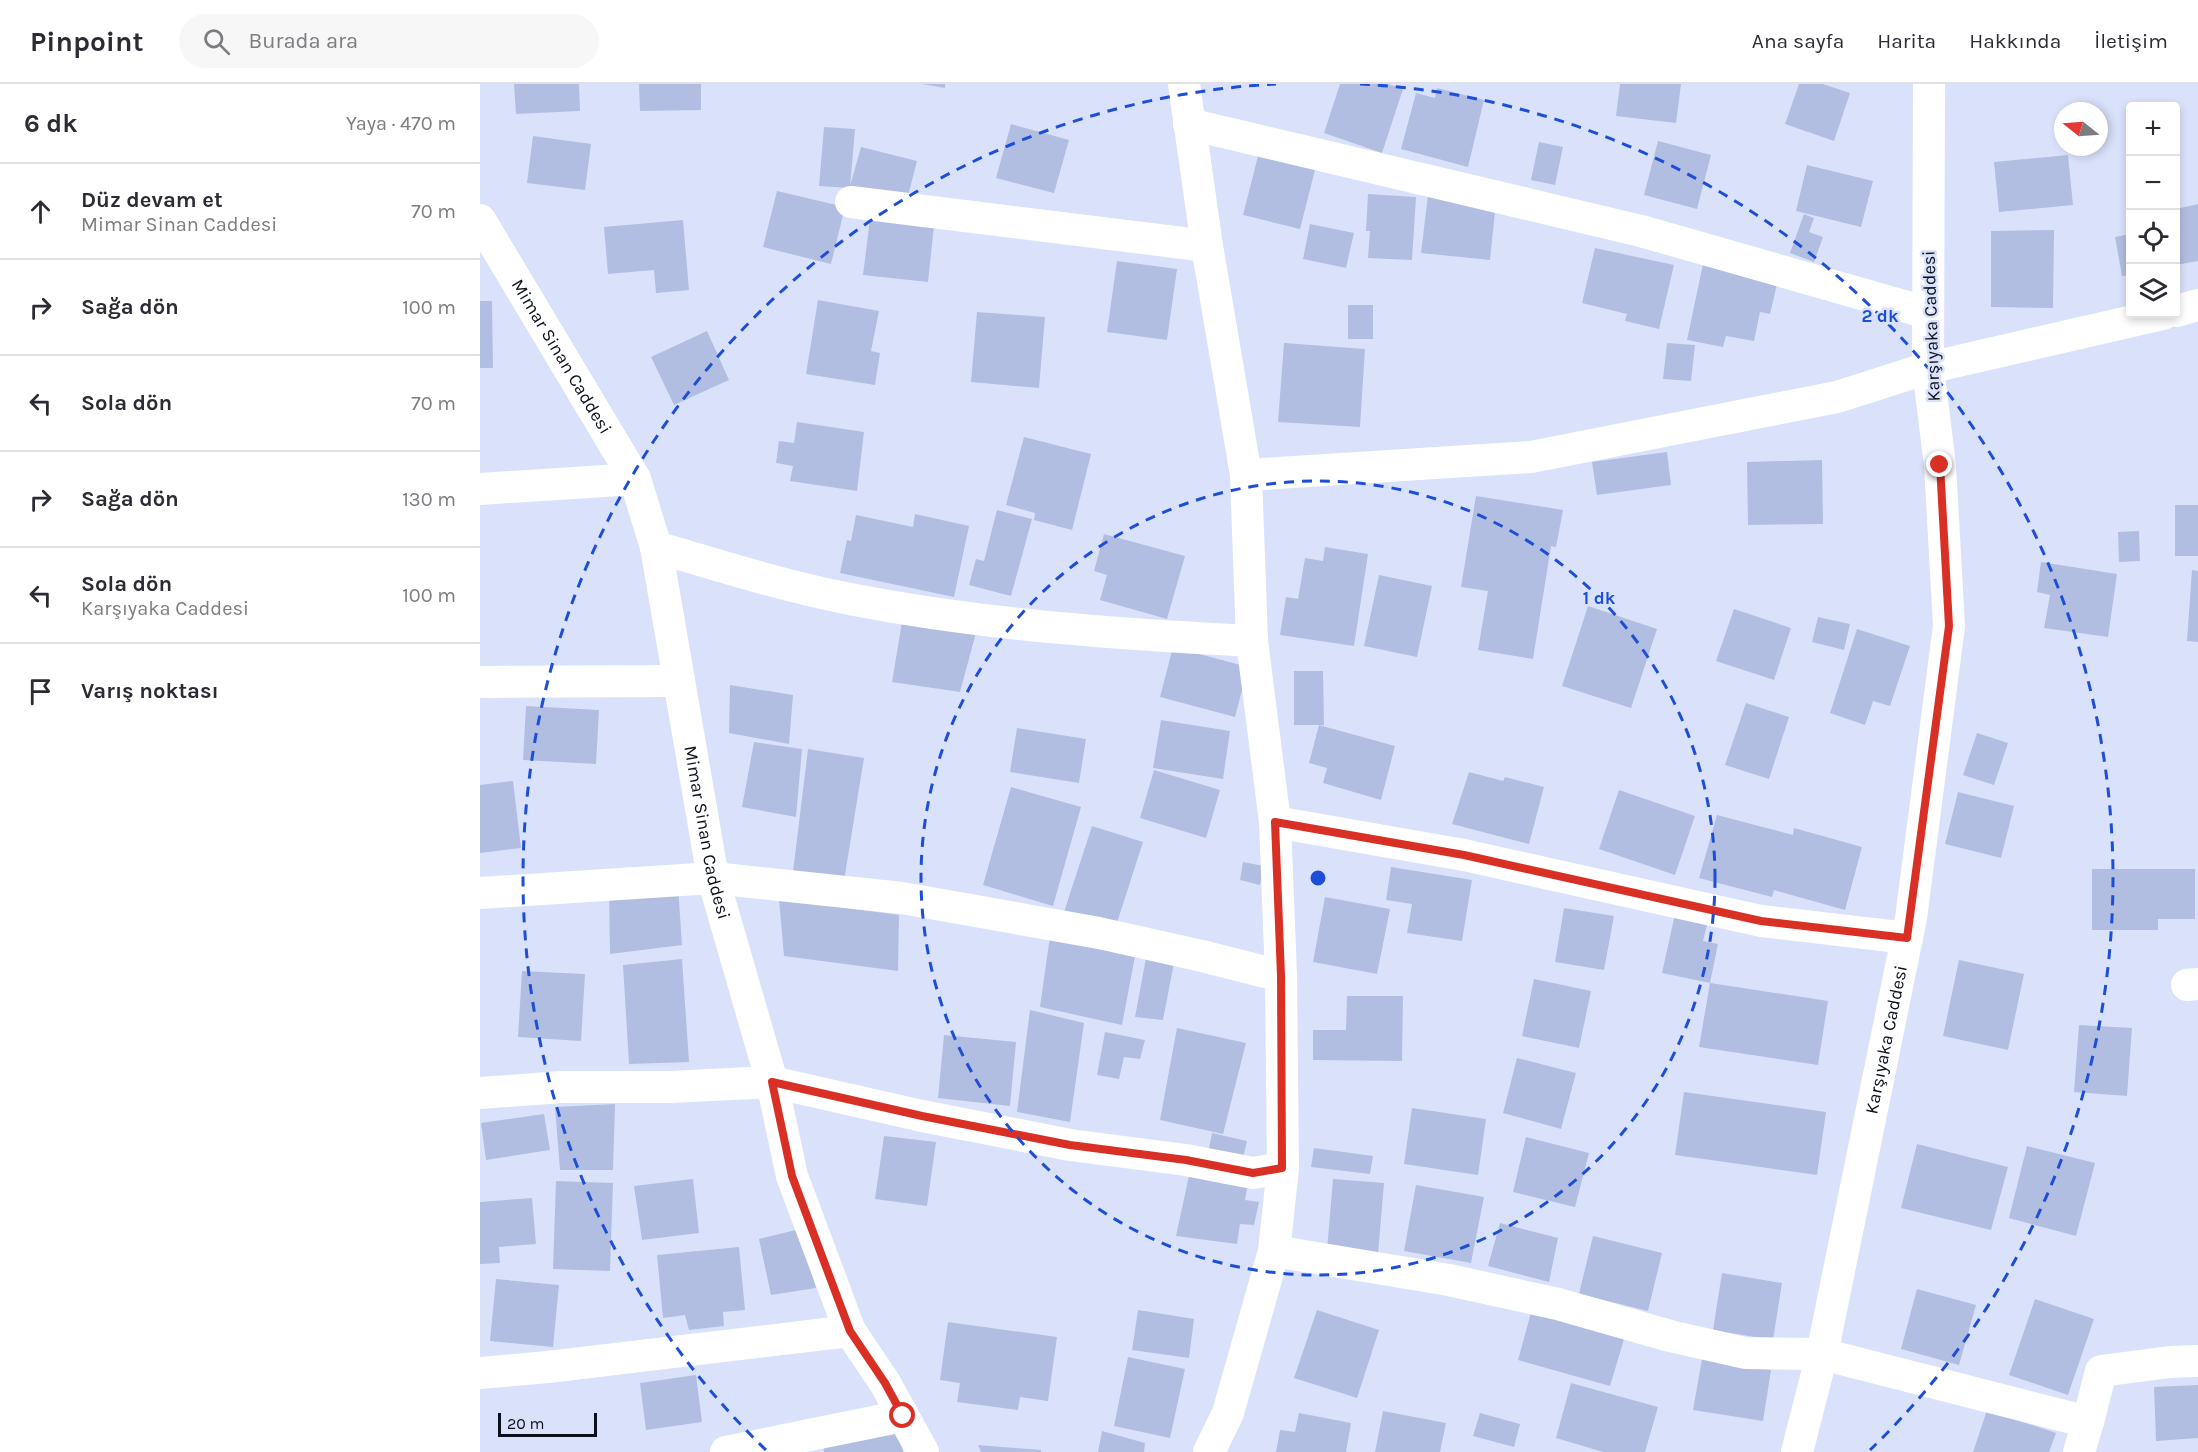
<!DOCTYPE html>
<html lang="tr">
<head>
<meta charset="utf-8">
<style>
	:root { --surface:#fff; --page:#f7f7f7; --text:#2b2b33; --muted:#7c7c81; --line:#e1e1e2 }
	body { margin:0; font-family:Karla,sans-serif; background:var(--page); color:var(--text) }
	.controls { position:absolute; right:18px; top:18px; display:grid; overflow:hidden; border-radius:6px; box-shadow:0 3px 9px #0003 }
	.controls button { width:54px; height:54px; display:grid; place-items:center; padding:0; border:0; border-bottom:2px solid var(--line); background:var(--surface); color:var(--text); font:30px sans-serif }
	.compass { position:absolute; left:1574px; top:18px; width:54px; height:54px; border-radius:50%; background:var(--surface); box-shadow:0 3px 9px #0003; rotate:287deg }
	.scale { position:absolute; left:18px; bottom:15px; width:99px; box-sizing:border-box; padding-left:6px; border:3px solid #0c101a; border-top:0; font-size:16px; line-height:21px; white-space:nowrap; color:#0c101a; -webkit-text-stroke:4px #dae2fb; paint-order:stroke }
	.stop { position:absolute; width:18px; height:18px; margin:-14px; border:4px solid #d93025; border-radius:50%; background:#fff }
	.stop.end { background:#d93025; border-color:#fff; box-shadow:0 2px 6px #0008 }
	.list { margin:0; padding:0; list-style:none }
	h2 { display:flex; justify-content:space-between; align-items:center; height:78px; margin:0; padding:0 24px; font-size:26px }
	h2 small { font-size:20px; font-weight:400; color:var(--muted) }
	.list li { display:grid; grid-template-columns:39px 1fr auto; gap:18px; align-items:center; box-sizing:border-box; height:96px; padding:0 24px; border-top:2px solid var(--line) }
	.list b { display:block; font-size:22px; white-space:nowrap }
	.list p { margin:0; font-size:20px; white-space:nowrap; color:var(--muted) }
	.list em { font-size:20px; font-style:normal; color:var(--muted) }
	.icon { flex:none; width:33px; height:33px; fill:none; stroke:currentColor; stroke-width:2; stroke-linecap:round; stroke-linejoin:round }
	.map { position:relative; flex:none; width:1718px; height:1368px; overflow:hidden }
	header { display:flex; align-items:center; gap:36px; box-sizing:border-box; height:84px; padding:0 30px; background:var(--surface); border-bottom:2px solid var(--line) }
	header strong { font-size:28px }
	nav { display:flex; gap:33px; margin-inline-start:auto; font-size:21px }
	.search { width:420px; height:54px; background:var(--page); display:flex; align-items:center; gap:15px; box-sizing:border-box; padding:0 21px; border-radius:33px; color:var(--muted); font-size:22px }
	main { display:flex }
	aside { flex:1; background:var(--surface) }
	.map>svg:first-child { display:block }
</style>
</head>
<body>
<header>
<strong>Pinpoint</strong>
<div class="search"><svg class="icon" aria-label="search" viewBox="0 0 24 24"><circle cx="10" cy="10" r="6"/><path d="M15 15l6 6"/></svg>Burada ara</div>
<nav><a>Ana sayfa</a><a>Harita</a><a>Hakkında</a><a>İletişim</a></nav>
</header>
<main>
<aside>
<h2>6 dk<small>Yaya · 470 m</small></h2>
<ul class="list">
<li><svg class="icon" aria-label="ahead" viewBox="0 0 24 24"><path d="M12 20V5M6 11l6-6 6 6"/></svg><div><b>Düz devam et</b><p>Mimar Sinan Caddesi</p></div><em>70 m</em></li>
<li><svg class="icon" aria-label="right" viewBox="0 0 24 24"><path d="M7 20v-9h11M14 6l5 5-5 5"/></svg><div><b>Sağa dön</b></div><em>100 m</em></li>
<li><svg class="icon" aria-label="left" viewBox="0 0 24 24"><path d="M17 20v-9H6M10 6l-5 5 5 5"/></svg><div><b>Sola dön</b></div><em>70 m</em></li>
<li><svg class="icon" aria-label="right" viewBox="0 0 24 24"><path d="M7 20v-9h11M14 6l5 5-5 5"/></svg><div><b>Sağa dön</b></div><em>130 m</em></li>
<li><svg class="icon" aria-label="left" viewBox="0 0 24 24"><path d="M17 20v-9H6M10 6l-5 5 5 5"/></svg><div><b>Sola dön</b><p>Karşıyaka Caddesi</p></div><em>100 m</em></li>
<li><svg class="icon" aria-label="arrive" viewBox="0 0 24 24"><path d="M6 21V4h12l-3 4 3 4H6"/></svg><div><b>Varış noktası</b></div></li>
</ul>
</aside>
<div class="map">
<svg width="1718" height="1368" viewBox="0 0 1718 1368">
	<rect width="100%" height="100%" fill="#dae2fb"/>
	<!-- building -->
	<path fill="#b2bee1" d="M34,0H99L100,27L36,30Z
		M159,0H221V26L160,27Z
		M442,0H465V4Z
		M860,0H908L923,5L902,69L844,49Z
		M1140,0H1201L1196,39L1136,32Z
		M1319,0H1343L1370,9L1354,57L1305,40Z
		M957,4L1004,16L988,83L921,65L936,9L955,14Z
		M531,40L589,56L574,109L516,94Z
		M344,43L375,45L370,104L339,102Z
		M53,52L111,60L105,106L47,99Z
		M1178,57L1231,71L1217,125L1164,111Z
		M1059,58L1083,63L1075,101L1051,96Z
		M381,63L437,77L427,116L370,102Z
		M779,68L836,82L820,145L763,131Z
		M1588,71L1593,121L1519,128L1514,78Z
		M1327,81L1393,97L1381,143L1316,127Z
		M297,107L365,123L351,180L283,163Z
		M888,110L936,113L932,176L888,174L890,147H886Z
		M948,111L1016,118L1010,176L941,169Z
		M1718,120V177L1696,181V125Z
		M1324,130L1334,134L1329,148L1343,153L1334,178L1310,169Z
		M390,135L454,142L448,198L383,191Z
		M203,136L209,206L176,209L174,186L128,190L124,143Z
		M830,140L874,149L866,184L823,175Z
		M1574,146L1573,224L1511,223V147Z
		M1650,150V191L1642,192L1635,153Z
		M1115,164L1194,181L1179,245L1145,237L1147,230L1102,219Z
		M637,177L697,185L687,256L627,248Z
		M1223,180L1298,196L1290,230L1280,228L1274,257L1246,252L1243,263L1207,256Z
		M338,216L399,227L391,267L400,269L395,301L326,290Z
		M0,217H12L13,284H0Z
		M868,221H893V255H868Z
		M497,228L565,233L559,304L491,298Z
		M227,247L249,296L194,321L171,273Z
		M804,259L885,265L880,343L798,338Z
		M1187,259L1215,261L1211,297L1183,295Z
		M317,338L384,348L377,407L310,397L313,382L296,379L299,357L314,359Z
		M544,353L611,370L592,446L554,436L555,429L526,421Z
		M1187,368L1191,401L1117,411L1112,378Z
		M1342,376L1343,440L1268,441L1267,378Z
		M996,412L1083,426L1076,463L1071,462L1053,575L998,566L1008,507L981,503Z
		M1695,421H1718V472H1695Z
		M517,426L552,435L531,512L489,501L496,475L504,477Z
		M435,430L489,442L474,513L360,489L367,456L371,457L376,431L433,443Z
		M1659,447L1660,477L1639,478L1638,448Z
		M624,450L705,472L687,535L620,516L627,491L614,487Z
		M845,463L888,470L874,562L800,551L806,513L818,515L825,474L843,477Z
		M1561,478L1637,490L1628,553L1564,544L1570,511L1557,508Z
		M1712,486L1718,487V558L1707,557Z
		M899,491L952,502L937,573L884,562Z
		M1108,522L1177,545L1151,624L1082,602Z
		M1254,525L1311,544L1294,596L1236,577Z
		M423,532L497,545L480,608L412,598Z
		M1338,533L1370,540L1364,566L1332,558Z
		M1377,545L1430,562L1410,622L1393,617L1385,641L1350,629Z
		M693,563L768,583L755,633L680,613Z
		M814,587H843L844,641H839L915,662L901,716L843,699L847,684L829,679L839,641H814Z
		M250,601L313,611L309,660L249,649Z
		M1266,619L1309,633L1289,695L1245,681Z
		M46,622L119,626L116,680L43,676Z
		M681,636L750,647L743,695L673,684Z
		M537,644L606,655L599,699L530,688Z
		M1497,649L1528,659L1514,701L1483,691Z
		M274,658L322,665L316,733L262,723Z
		M328,665L384,674L363,803L312,796Z
		M674,686L740,706L726,754L660,734Z
		M989,688L1023,697L1025,693L1064,703L1049,760L972,740Z
		M33,697L41,764L0,769V701Z
		M531,703L601,723L573,822L503,801Z
		M1139,706L1215,732L1195,791L1119,765Z
		M1478,708L1534,722L1521,774L1465,760Z
		M1237,731L1313,751L1314,744L1382,763L1365,826L1294,806L1292,813L1219,794Z
		M612,742L663,758L635,845L584,828Z
		M763,778L784,782L780,801L760,796Z
		M911,783L992,796L982,857L927,849L932,820L906,816Z
		M1612,785H1715V835H1678V846H1612Z
		M198,802L202,861L130,870L129,806Z
		M845,813L910,825L897,890L833,878Z
		M299,815L419,831L418,887L304,872Z
		M1084,824L1134,832L1124,886L1075,878Z
		M1195,830L1228,837L1223,857L1238,860L1230,899L1182,889Z
		M571,845L657,862L642,941L560,923Z
		M666,874L694,879L683,936L655,933Z
		M202,875L209,978L149,980L143,881Z
		M1479,876L1544,890L1528,966L1463,952Z
		M42,887L105,890L101,957L38,953Z
		M1054,895L1111,907L1099,964L1042,952Z
		M1230,899L1348,917L1338,981L1219,963Z
		M867,912H923L922,977L833,976V946H866Z
		M550,926L604,939L590,1038L537,1028Z
		M1599,941L1652,944L1647,1012L1594,1008Z
		M697,944L766,959L743,1050L680,1036Z
		M625,948L665,956L660,975L644,973L639,995L617,991Z
		M464,951L536,958L530,1022L458,1014Z
		M1037,974L1096,989L1081,1045L1023,1029Z
		M1204,1008L1346,1028L1337,1091L1195,1071Z
		M135,1020L133,1086H80L75,1023Z
		M932,1024L1006,1035L998,1091L924,1080Z
		M64,1030L70,1066L6,1076L1,1039Z
		M732,1049L767,1057L762,1078L728,1070Z
		M404,1052L456,1058L447,1122L395,1115Z
		M1046,1053L1109,1069L1095,1123L1033,1108Z
		M1437,1060L1528,1083L1511,1146L1421,1124Z
		M1547,1062L1615,1079L1596,1152L1529,1134Z
		M834,1064L893,1072L890,1090L831,1083Z
		M710,1087L769,1094L765,1116L779,1118L774,1141L760,1140L757,1160L696,1152Z
		M213,1095L219,1149L162,1156L154,1102Z
		M853,1095L904,1099L898,1170L847,1166Z
		M76,1097L133,1099L130,1187L73,1185Z
		M936,1101L1004,1113L991,1179L924,1167Z
		M52,1114L56,1160L19,1163L20,1179L0,1180V1118Z
		M1020,1139L1078,1154L1069,1198L1008,1182Z
		M320,1145L336,1204L291,1211L279,1155Z
		M1113,1152L1182,1169L1168,1227L1099,1210Z
		M259,1163L265,1226L243,1228L244,1242L209,1246L205,1231L183,1234L177,1171Z
		M1242,1189L1302,1199L1293,1256L1233,1246Z
		M16,1195L79,1201L73,1263L10,1257Z
		M1437,1205L1496,1221L1479,1281L1421,1265Z
		M1555,1215L1614,1235L1588,1311L1529,1291Z
		M1052,1225L1145,1252L1130,1302L1038,1276Z
		M658,1226L714,1235L709,1274L652,1266Z
		M837,1226L899,1246L877,1314L814,1294Z
		M468,1238L577,1253L568,1317L540,1313L538,1326L477,1318L480,1299L460,1296Z
		M648,1273L705,1285L690,1354L634,1342Z
		M1222,1275L1291,1286L1283,1337L1213,1326Z
		M216,1291L222,1338L166,1346L160,1299Z
		M1091,1299L1178,1323L1165,1368H1123L1076,1354Z
		M1718,1301V1354L1676,1357L1674,1303Z
		M1507,1326L1576,1349L1569,1368H1493Z
		M903,1327L966,1339L960,1368H895Z
		M819,1329L871,1339L866,1368H796L800,1346L815,1348Z
		M1000,1329L1040,1340L1034,1363L993,1352Z
		M622,1347L665,1359L664,1368H618Z
		M420,1348L423,1368H344L343,1358Z
		M498,1361L561,1366V1368H501Z"/>
	<g fill="none" stroke-linecap="round" stroke-linejoin="round">
		<!-- minor -->
		<g stroke="#fff" stroke-width="32">
			<path d="M704,0L727,162L766,391L772,557L795,738L801,892L803,1084L794,1167L748,1329L729,1368"/>
			<path d="M709,40L1161,147L1448,229"/>
			<path d="M371,118L727,162"/>
			<path id="s1" d="M0,136L155,395L176,463L233,794L292,998L312,1092L370,1247L405,1299L443,1368"/>
			<path d="M1696,227L1718,221"/>
			<path d="M766,391L1051,373L1357,313L1448,284L1683,230"/>
			<path d="M0,405L155,395"/>
			<path d="M176,463C240,482 304,502 370,515C503,541 637,550 772,557"/>
			<path d="M0,598L199,597"/>
			<path d="M795,738L984,771L1281,837L1427,854"/>
			<path d="M0,809L233,794L422,814L619,849L722,872L801,892"/>
			<path d="M1707,901L1718,900"/>
			<path d="M0,1009L82,1003H190L292,998L442,1032L590,1061L706,1076L773,1089L803,1084"/>
			<path d="M794,1167L969,1196L1078,1220L1190,1252L1265,1269L1342,1270L1608,1338L1599,1368"/>
			<path d="M0,1289L68,1283L370,1247"/>
			<path d="M1608,1338L1621,1287L1690,1278L1718,1277"/>
			<path d="M246,1368L423,1332"/>
			<path id="s2" d="M1317,1368L1342,1270L1431,834L1469,542L1460,381L1448,284L1449,0"/>
		</g>
	</g>
	<g fill="none" stroke-linecap="round" stroke-linejoin="round">
		<!-- route -->
		<path stroke="#d93025" stroke-width="8" d="M423,1332L405,1299L370,1247L312,1092L292,998L442,1032L590,1061L706,1076L773,1089L802,1084L801,892L795,738L984,771L1281,837L1427,854L1469,542L1460,381"/>
	</g>
	<!-- distance rings -->
	<g fill="none" stroke="#1d4ed8" stroke-width="3" stroke-dasharray="10 8">
		<circle cx="838" cy="794" r="397"/>
		<path d="M286 1366A795 795 0 0 1 796 0M880 0A795 795 0 0 1 1390 1366"/>
	</g>
	<g text-anchor="middle" stroke-width="5" stroke-linejoin="round" paint-order="stroke">
		<!-- street labels -->
		<g font-size="18" fill="#0c101a" stroke="#dae2fb">
			<text transform="translate(1451 242) rotate(-92)" y="6">Karşıyaka Caddesi</text>
			<text dy="6" stroke="none"><textPath href="#s1" startOffset="159">Mimar Sinan Caddesi</textPath></text>
			<text dy="6" stroke="none"><textPath href="#s1" startOffset="663">Mimar Sinan Caddesi</textPath></text>
			<text dy="6" stroke="none"><textPath href="#s2" startOffset="422">Karşıyaka Caddesi</textPath></text>
		</g>
	</g>
	<circle cx="838" cy="794" r="9" fill="#1d4ed8" stroke="#dae2fb" stroke-width="3"/>
	<g font-size="18" text-anchor="middle" font-weight="bold" fill="#1d4ed8" stroke="#dae2fb" stroke-width="5" stroke-linejoin="round" paint-order="stroke">
		<text x="1400" y="238">2 dk</text>
		<text x="1119" y="520">1 dk</text>
	</g>
</svg>
<div class="controls">
<button>+</button>
<button>−</button>
<button><svg class="icon" aria-label="locate" viewBox="0 0 24 24"><circle cx="12" cy="12" r="6"/><path d="M12 2v4M12 18v4M2 12h4M18 12h4"/></svg></button>
<button><svg class="icon" aria-label="layers" viewBox="0 0 24 24"><path d="M12 4l9 5-9 5-9-5zM3 14l9 5 9-5"/></svg></button>
</div>
<svg class="compass" viewBox="-18 -18 36 36"><path d="M0-13l5 13h-10z" fill="#e53935"/><path d="M0 13l5-13h-10z" fill="#7c7c81"/></svg>
<div class="scale">20 m</div>
<div class="stop" style="left:423px;top:1332px"></div>
<div class="stop end" style="left:1460px;top:381px"></div>
</div>
</main>
</body>
</html>
